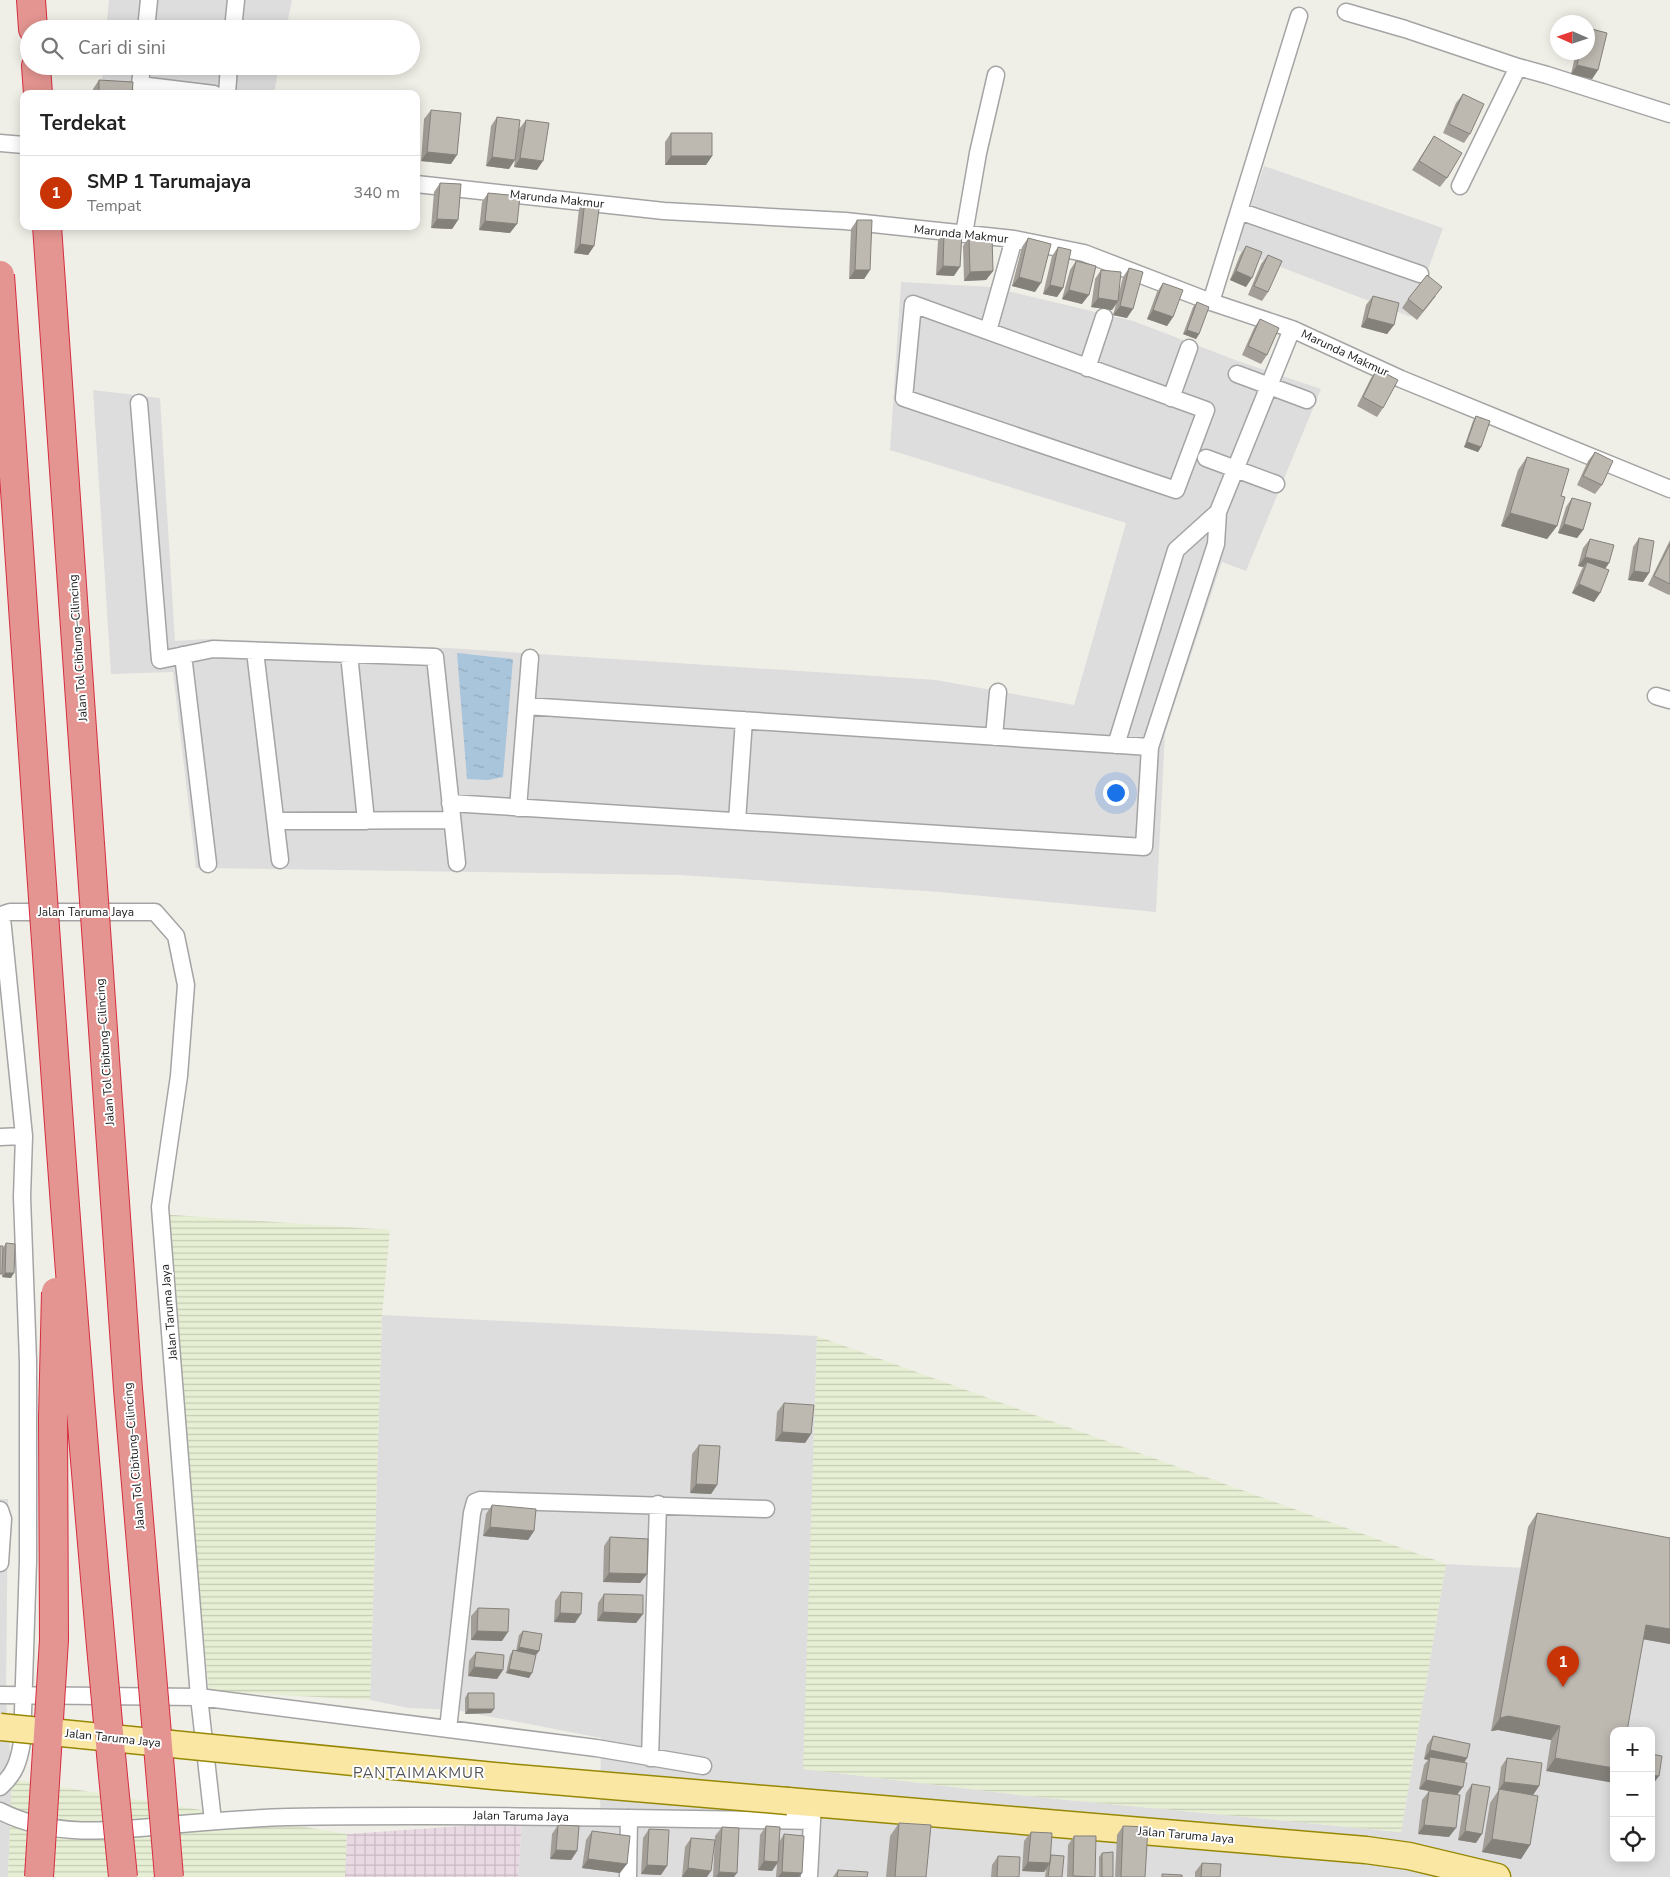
<!DOCTYPE html>
<html lang="id">
<head>
<meta charset="utf-8">
<style>
	:root { --surface:#fff; --page:#f6f6f6; --text:#222; --muted:#767676; --line:#e0e0e0; --accent:#c93407 }
	body { margin:0; font-family:"Nunito Sans",sans-serif; background:var(--page); color:var(--text) }
	.controls { position:absolute; right:15px; bottom:15px; display:grid; overflow:hidden; border-radius:10px; box-shadow:0 2px 12px #0003 }
	.controls button { width:45px; height:45px; display:grid; place-items:center; padding:0; border:0; border-bottom:1px solid var(--line); background:var(--surface); color:var(--text); font:25px sans-serif }
	.compass { position:absolute; left:1550px; top:15px; width:45px; height:45px; border-radius:50%; background:var(--surface); box-shadow:0 2px 12px #0003; rotate:273deg }
	.you { position:absolute; left:1115px; top:792px; width:18px; height:18px; margin:-12px; border:4px solid #fff; border-radius:50%; background:#1a73e8; box-shadow:0 0 0 8px #1a73e833 }
	.badge { display:grid; place-items:center; width:32px; height:32px; border-radius:50%; background:var(--accent); color:#fff; font-size:16px; font-weight:700 }
	.pin { position:absolute; translate:-50% -41px; filter:drop-shadow(0 1px 2px #0008) }
	.pin::after { content:''; position:absolute; top:26px; width:18px; height:15px; background:inherit; clip-path:polygon(0 0,100% 0,50% 100%) }
	.list { margin:0; padding:0; list-style:none }
	h2 { display:flex; justify-content:space-between; align-items:center; height:65px; margin:0; padding:0 20px; font-size:21px }
	h2 small { font-size:16px; font-weight:400; color:var(--muted) }
	.list li { display:grid; grid-template-columns:32px 1fr auto; gap:15px; align-items:center; box-sizing:border-box; height:75px; padding:0 20px; border-top:1px solid var(--line) }
	.list b { display:block; font-size:19px; white-space:nowrap }
	.list p { margin:0; font-size:16px; white-space:nowrap; color:var(--muted) }
	.list em { font-size:16px; font-style:normal; color:var(--muted) }
	.icon { flex:none; width:28px; height:28px; fill:none; stroke:currentColor; stroke-width:2; stroke-linecap:round; stroke-linejoin:round }
	.map { position:relative; flex:none; width:1670px; height:1877px; overflow:hidden }
	.search { position:absolute; background:var(--surface); box-shadow:0 2px 12px #0003; left:20px; top:20px; width:400px; height:55px; display:flex; align-items:center; gap:12px; box-sizing:border-box; padding:0 18px; border-radius:28px; color:var(--muted); font-size:19px }
	.panel { position:absolute; background:var(--surface); box-shadow:0 2px 12px #0003; left:20px; top:90px; width:400px; height:140px; border-radius:10px }
	.map>svg:first-child { display:block }
</style>
</head>
<body>
<div class="map">
<svg width="1670" height="1877" viewBox="0 0 1670 1877">
	<defs>
		<pattern id="industrial-grid" width="8" height="8" patternUnits="userSpaceOnUse" patternTransform="scale(1.25)"><rect width="8" height="8" fill="#e9d9e2"/><path d="M0 4h8M4 0v8" fill="none" stroke="#c8bac2"/></pattern>
		<pattern id="farmland-rules" width="6" height="5" patternUnits="userSpaceOnUse" patternTransform="scale(1.25)"><rect width="6" height="5" fill="#e6eed3"/><path d="M0 2.5h6" fill="none" stroke="#c5ccb5"/></pattern>
		<pattern id="water-ripples" width="26" height="14" patternUnits="userSpaceOnUse" patternTransform="scale(1.25)"><rect width="26" height="14" fill="#a9c5dc"/><path d="M2 4q2-2 4 0t4 0M15 11q2-2 4 0t4 0" fill="none" stroke="#91a9bc"/></pattern>
	</defs>
	<rect width="100%" height="100%" fill="#f0efe7"/>
	<!-- residential -->
	<path fill="#dedddd" fill-rule="evenodd" d="M109,0H292L286,29H106Z
		M103,66H279L274,94H117L101,92Z
		M1264,166L1443,228L1411,317L1236,250Z
		M901,282L991,287L1133,321L1238,361L1321,389L1246,571L1222,562L1165,733L1156,912L939,892L679,875L196,868L173,672L111,674L93,390L160,398L175,641L205,639L448,648L936,680L1074,705L1126,523L890,450Z
		M382,1315L817,1336L804,1769L1037,1797L1401,1832L1446,1564L1670,1575V1877H518L522,1822H600L601,1738L456,1710L408,1708L370,1700ZM1614,1731H1651V1858H1614Z
		M0,1499H8L6,1700L12,1779L8,1877H0Z"/>
	<!-- industrial -->
	<path fill="url(#industrial-grid)" d="M522,1822L518,1877H345L347,1834Z"/>
	<!-- farmland -->
	<path fill="url(#farmland-rules)" d="M159,1214L390,1230L382,1315L370,1700L209,1691Z
		M817,1336L1446,1564L1401,1832L1037,1797L803,1769Z
		M12,1779L347,1834L345,1877H8Z"/>
	<!-- water -->
	<path fill="url(#water-ripples)" d="M457,653L513,659L503,777L488,780L467,779Z"/>
	<g fill="none" stroke-linecap="round" stroke-linejoin="round">
		<!-- minor casing -->
		<g stroke="#a4a4a4" stroke-width="19">
			<path id="minor" d="M1346,12L1405,29L1518,67
				M146,29L149,0
				M233,29L236,0
				M142,66L140,85L214,94
				M227,94L229,66
				M0,143L24,145
				M416,184L664,211L845,221L1014,239L1084,253L1211,302L1292,329L1401,379L1670,489
				M1460,186L1518,67L1547,75L1670,114
				M1239,211L1420,274
				M964,234L978,153L996,75
				M1211,302L1299,16
				M913,304L1206,410L1176,490L904,398Z
				M988,331L1014,239
				M1087,368L1104,317
				M1237,374L1307,400
				M1171,398L1189,348
				M139,403L160,660L213,649L435,657L457,863
				M1206,458L1276,484
				M255,651L280,860
				M349,654L366,821
				M183,655L208,864
				M1656,696L1670,700
				M526,706L1150,747
				M994,737L998,692
				M1116,745L1176,550L1218,512
				M450,803L1144,847L1150,747L1216,544L1218,512L1292,329
				M518,808L530,658
				M276,821L452,820
				M737,821L744,720
				M0,1137L24,1136
				M0,1510L3,1519L0,1563
				M0,1695L199,1697L213,1821
				M448,1729L472,1513L475,1502L480,1500L766,1509
				M650,1758L658,1504
				M0,1787C15,1774 19,1761 22,1742L28,1561V1361L22,1197L24,1136L2,918L4,914L10,912H155L176,936L186,985L179,1076L160,1207L199,1697L596,1748L703,1766
				M0,1811C56,1840 121,1830 181,1824C216,1821 252,1818 288,1817C463,1814 638,1818 812,1821L813,1804
				M628,1877L629,1818
				M809,1877L812,1821"/>
		</g>
		<!-- primary casing -->
		<g stroke="#968805" stroke-width="29">
			<path id="primary" d="M788,1801L1366,1850L1409,1856L1497,1877"/>
		</g>
		<!-- motorway casing -->
		<g stroke="#d52d3f" stroke-width="30">
			<path id="motorway" d="M31,0L33,29
				M36,66L38,94"/>
		</g>
		<!-- minor -->
		<use href="#minor" stroke="#fff" stroke-width="16"/>
		<!-- primary -->
		<use href="#primary" stroke="#f9e7a3" stroke-width="26"/>
		<!-- motorway -->
		<use href="#motorway" stroke="#e49591" stroke-width="28"/>
		<!-- primary-bridge casing -->
		<g stroke="#968805" stroke-width="29" stroke-linecap="butt">
			<path id="primary-bridge" d="M0,1727L494,1776L788,1801"/>
		</g>
		<!-- motorway-bridge casing -->
		<g stroke="#d52d3f" stroke-width="30" stroke-linecap="butt">
			<path id="motorway-bridge" d="M47,226L128,1389L169,1877
				M0,275C38,809 69,1344 123,1877
				M39,1877L54,1640L53,1417L56,1292"/>
		</g>
		<!-- primary-bridge -->
		<use href="#primary-bridge" stroke="#f9e7a3" stroke-width="26"/>
		<!-- motorway-bridge -->
		<use href="#motorway-bridge" stroke="#e49591" stroke-width="28"/>
	</g>
	<!-- wall -->
	<path fill="#a39e97" d="M1576,52H1588L1598,70L1592,79L1571,74Z
		M99,80L132,94H93V89Z
		M1463,94L1470,134L1464,143L1443,133L1456,103Z
		M431,110L451,164L421,161L424,119Z
		M497,117L509,169L486,166L491,126Z
		M526,120L537,170L514,167L519,129Z
		M671,133L712,156L706,165H665V142Z
		M1434,136L1447,178L1440,187L1412,170Z
		M440,183L458,220L452,229L431,228L434,192Z
		M488,193L510,233L479,230L482,202Z
		M585,200L594,246L588,255L574,253L579,209Z
		M857,220L870,270L864,279H849L851,229Z
		M944,233L954,276L936,275L938,241Z
		M969,237L993,271L986,280L964,281L963,246Z
		M1028,238L1035,292L1012,286L1022,247Z
		M1246,246V287L1230,280L1240,255Z
		M1058,247L1063,288L1057,297L1043,294L1052,256Z
		M1268,255V292L1262,301L1248,295L1261,264Z
		M1076,261L1082,304L1062,299L1070,270Z
		M1129,268L1127,318L1113,315L1116,304L1112,310L1091,307L1095,279L1101,270L1119,293L1123,277Z
		M1163,283L1173,317L1167,326L1147,319L1157,292Z
		M1373,296L1394,325L1387,334L1361,327L1366,305Z
		M1436,296L1417,320L1402,308L1408,299Z
		M1197,302L1199,334L1196,339L1183,334L1193,307Z
		M1260,319L1267,355L1261,364L1242,355L1254,328Z
		M1377,369L1383,408L1377,417L1357,406L1371,378Z
		M1476,416L1481,447L1478,452L1464,447L1473,421Z
		M1595,452L1602,485L1595,494L1577,485L1588,461Z
		M1527,457L1561,496L1557,526L1547,539L1501,526L1518,470Z
		M1572,498L1583,530L1577,538L1558,533L1566,507Z
		M1639,538L1649,573L1643,582L1628,580L1633,547Z
		M1590,539L1609,563L1605,569L1600,593L1594,602L1572,593L1581,571L1583,567L1578,566L1583,548Z
		M1670,540V594L1669,595L1648,585Z
		M6,1243L11,1278L2,1277L3,1248Z
		M784,1403L811,1434L805,1443L775,1441L777,1412Z
		M699,1445L717,1485L711,1494L690,1493L692,1454Z
		M492,1505L534,1531L528,1540L483,1536L486,1514Z
		M1537,1513L1670,1644L1643,1639L1546,1771L1551,1740L1498,1730L1491,1731L1528,1527Z
		M610,1537L647,1574L640,1583L603,1582L604,1546Z
		M561,1592L575,1623L554,1622L555,1601Z
		M604,1594L643,1614L636,1623L597,1621L598,1603Z
		M478,1608L502,1641L471,1640V1616Z
		M523,1631L539,1651L536,1655L529,1678L506,1673L510,1655L513,1650L516,1651L519,1635Z
		M476,1652L503,1670L497,1679L468,1676L469,1661Z
		M468,1693L494,1709L491,1713L465,1714V1698Z
		M1433,1736L1467,1758L1464,1763L1449,1837L1418,1834L1422,1800L1429,1791L1433,1792L1419,1789L1424,1765L1428,1760L1424,1759L1427,1745Z
		M1507,1758L1539,1786L1533,1795L1530,1845L1521,1859L1482,1852L1490,1803L1498,1791L1501,1767Z
		M1472,1784L1476,1843L1458,1840L1466,1793Z
		M899,1823L926,1877H886L890,1836Z
		M558,1825L577,1851L571,1860L550,1859L552,1834Z
		M766,1826L779,1842L784,1834L802,1873L799,1877H776L777,1864L772,1871L758,1870L760,1835Z
		M1123,1826L1145,1877H1115L1117,1835Z
		M722,1827L734,1877H713L715,1836Z
		M649,1829L661,1875L641,1874L643,1838Z
		M592,1831L620,1873L582,1868L586,1840Z
		M1031,1832L1051,1855L1062,1877H1045L1046,1869L1044,1872L1022,1871L1024,1841Z
		M1074,1836L1095,1877H1067L1068,1845Z
		M691,1838L707,1877H682L685,1847Z
		M1102,1853L1113,1877H1099V1857Z
		M998,1856L1019,1877H991L992,1865Z
		M1202,1863L1220,1877H1195V1872Z
		M838,1870L867,1877H833Z"/>
	<!-- shaded-wall -->
	<path fill="#84817b" d="M1577,65L1598,70L1592,79L1571,74Z
		M427,152L457,155L451,164L421,161Z
		M671,156H712L706,165H665Z
		M492,157L515,160L509,169L486,166Z
		M520,158L543,161L537,170L514,167Z
		M437,219L458,220L452,229L431,228Z
		M485,221L517,224L510,233L479,230Z
		M580,244L594,246L588,255L574,253Z
		M943,266L960,267L954,276L936,275Z
		M855,270H870L864,279H849Z
		M993,271L986,280L964,281L970,272Z
		M1236,271L1252,278L1246,287L1230,280Z
		M1019,277L1041,283L1035,292L1012,286Z
		M1050,285L1063,288L1057,297L1043,294Z
		M1069,290L1089,295L1082,304L1062,299Z
		M1098,298L1118,301L1112,310L1091,307Z
		M1120,306L1133,309L1127,318L1113,315Z
		M1153,310L1173,317L1167,326L1147,319Z
		M1367,318L1394,325L1387,334L1361,327Z
		M1187,330L1199,334L1196,339L1183,334Z
		M1467,442L1481,447L1478,452L1464,447Z
		M1510,513L1557,526L1547,539L1501,526Z
		M1564,524L1583,530L1577,538L1558,533Z
		M1585,557L1609,563L1603,572L1587,562L1583,567L1578,566Z
		M1634,571L1649,573L1643,582L1628,580Z
		M1579,584L1600,593L1594,602L1572,593Z
		M5,1273H14L11,1278L2,1277Z
		M782,1432L811,1434L805,1443L775,1441Z
		M696,1484L717,1485L711,1494L690,1493Z
		M490,1527L534,1531L528,1540L483,1536Z
		M609,1573L647,1574L640,1583L603,1582Z
		M603,1612L643,1614L636,1623L597,1621Z
		M560,1613L581,1614L575,1623L554,1622Z
		M1646,1625L1670,1629V1644L1636,1638Z
		M477,1631L508,1632L502,1641L471,1640Z
		M519,1647L539,1651L536,1655L516,1652Z
		M474,1667L503,1670L497,1679L468,1676Z
		M509,1669L532,1673L529,1678L506,1673Z
		M468,1709H494L491,1713L465,1714Z
		M1508,1716L1560,1726L1551,1740L1498,1730L1491,1731L1500,1718Z
		M1430,1750L1467,1758L1461,1767L1430,1757L1428,1760L1424,1759Z
		M1555,1758L1614,1768V1783L1546,1771Z
		M1651,1775L1659,1776L1651,1787Z
		M1426,1780L1463,1787L1456,1796L1419,1789Z
		M1504,1782L1539,1786L1533,1795L1499,1789L1498,1791Z
		M1424,1825L1456,1828L1449,1837L1418,1834Z
		M1465,1831L1482,1834L1476,1843L1458,1840Z
		M1492,1839L1530,1845L1521,1859L1482,1852Z
		M556,1850L577,1851L571,1860L550,1859Z
		M588,1859L627,1864L620,1873L582,1868Z
		M764,1861L778,1862L772,1871L758,1870Z
		M1028,1862L1050,1863L1044,1872L1022,1871Z
		M647,1865L667,1866L661,1875L641,1874Z
		M688,1868L711,1871L707,1877H682Z
		M719,1872L737,1873L734,1877H716Z
		M782,1872L802,1873L799,1877H778Z"/>
	<!-- building -->
	<path fill="#bdb8b0" stroke="#84817b" d="M1588,28L1607,33L1598,70L1577,65L1580,52H1588Z
		M99,80L133,82L132,94H99Z
		M223,92L235,94H223Z
		M1463,94L1484,104L1470,134L1449,124Z
		M431,110L461,113L457,155L427,152Z
		M497,117L520,120L515,160L492,157Z
		M526,120L549,123L543,161L520,158Z
		M671,133H712V156H671Z
		M1434,136L1462,153L1447,178L1419,161Z
		M440,183L461,184L458,220L437,219Z
		M488,193L520,196L517,224L485,221Z
		M585,200L600,202L594,246L580,244Z
		M857,220H872L870,270H855Z
		M944,233H962L960,267L943,266Z
		M992,236L993,271L970,272L969,237Z
		M1028,238L1051,244L1041,283L1019,277Z
		M1246,246L1262,252L1252,278L1236,271Z
		M1058,247L1071,250L1063,288L1050,285Z
		M1268,255L1282,261L1268,292L1254,286Z
		M1076,261L1096,266L1089,295L1069,290Z
		M1129,268L1143,272L1133,309L1120,306Z
		M1101,270L1121,272L1118,301L1098,298Z
		M1427,275L1442,287L1423,311L1408,299Z
		M1163,283L1183,290L1173,317L1153,310Z
		M1373,296L1399,303L1394,325L1367,318Z
		M1197,302L1209,307L1199,334L1187,330Z
		M1260,319L1279,328L1267,355L1248,346Z
		M1377,369L1398,380L1383,408L1363,397Z
		M1476,416L1490,421L1481,447L1467,442Z
		M1595,452L1613,461L1602,485L1583,476Z
		M1527,457L1569,469L1561,496L1565,497L1557,526L1510,513Z
		M1572,498L1591,503L1583,530L1564,524Z
		M1639,538L1654,541L1649,573L1634,571Z
		M1590,539L1614,545L1609,563L1585,557Z
		M1670,544V584L1654,576Z
		M1587,562L1609,570L1600,593L1579,584Z
		M6,1243L15,1244L14,1273H5Z
		M0,1246H3L2,1274H0Z
		M784,1403L814,1405L811,1434L782,1432Z
		M699,1445L720,1446L717,1485L696,1484Z
		M492,1505L536,1509L534,1531L490,1527Z
		M1537,1513L1670,1538V1629L1646,1625L1627,1731H1614V1768L1555,1758L1560,1726L1508,1716L1500,1718Z
		M610,1537L648,1539L647,1574L609,1573Z
		M561,1592L582,1593L581,1614L560,1613Z
		M604,1594L643,1595V1614L603,1612Z
		M478,1608L509,1609L508,1632L477,1631Z
		M523,1631L542,1634L539,1651L519,1647Z
		M513,1650L536,1655L532,1673L509,1669Z
		M476,1652L504,1655L503,1670L474,1667Z
		M468,1693H494V1709H468Z
		M1433,1736L1470,1744L1467,1758L1430,1750Z
		M1651,1754L1662,1756L1659,1776L1651,1775Z
		M1430,1757L1467,1763L1463,1787L1426,1780Z
		M1507,1758L1542,1763L1539,1786L1504,1782Z
		M1472,1784L1490,1787L1482,1834L1465,1831Z
		M1499,1789L1538,1796L1530,1845L1492,1839Z
		M1429,1791L1460,1795L1456,1828L1424,1825Z
		M899,1823L931,1825L926,1877H895Z
		M558,1825L579,1826L577,1851L556,1850Z
		M766,1826L780,1827L778,1862L764,1861Z
		M1123,1826L1148,1827L1145,1877H1121Z
		M722,1827L739,1828L737,1873L719,1872Z
		M649,1829L669,1830L667,1866L647,1865Z
		M592,1831L630,1836L627,1864L588,1859Z
		M1031,1832L1052,1833L1050,1863L1028,1862Z
		M784,1834L804,1836L802,1873L782,1872Z
		M1074,1836H1096L1095,1877L1073,1876Z
		M691,1838L715,1840L711,1871L688,1868Z
		M1113,1852V1877H1102V1853Z
		M1051,1855L1064,1856L1062,1877H1048Z
		M998,1856L1020,1857L1019,1877H997Z
		M1202,1863L1221,1864L1220,1877H1201Z
		M838,1870L868,1872L867,1877H837Z
		M1162,1874L1182,1875V1877H1162Z"/>
	<g text-anchor="middle" stroke-width="4" stroke-linejoin="round" paint-order="stroke">
		<!-- street labels -->
		<g font-size="12" fill="#202020" stroke="#fff">
			<text transform="translate(557 199) rotate(6)" y="4">Marunda Makmur</text>
			<text transform="translate(961 234) rotate(6)" y="4">Marunda Makmur</text>
			<text transform="translate(1345 353) rotate(25)" y="4">Marunda Makmur</text>
			<text transform="translate(78 648) rotate(-94)" y="4">Jalan Tol Cibitung–Cilincing</text>
			<text x="86" y="916">Jalan Taruma Jaya</text>
			<text transform="translate(105 1052) rotate(-94)" y="4">Jalan Tol Cibitung–Cilincing</text>
			<text transform="translate(169 1312) rotate(-95)" y="4">Jalan Taruma Jaya</text>
			<text transform="translate(134 1456) rotate(-95)" y="4">Jalan Tol Cibitung–Cilincing</text>
			<text transform="translate(113 1738) rotate(6)" y="4">Jalan Taruma Jaya</text>
			<text transform="translate(521 1816) rotate(1)" y="4">Jalan Taruma Jaya</text>
			<text transform="translate(1186 1835) rotate(5)" y="4">Jalan Taruma Jaya</text>
		</g>
		<!-- quarter labels -->
		<g font-size="15" letter-spacing="1" fill="#535353" stroke="#fff">
			<text x="419" y="1778">PANTAIMAKMUR</text>
		</g>
	</g>
</svg>
<div class="controls">
<button>+</button>
<button>−</button>
<button><svg class="icon" aria-label="locate" viewBox="0 0 24 24"><circle cx="12" cy="12" r="6"/><path d="M12 2v4M12 18v4M2 12h4M18 12h4"/></svg></button>
</div>
<svg class="compass" viewBox="-18 -18 36 36"><path d="M0-13l5 13h-10z" fill="#e53935"/><path d="M0 13l5-13h-10z" fill="#767676"/></svg>
<div class="you"></div>
<div class="pin badge" style="left:1563px;top:1687px">1</div>
<div class="search"><svg class="icon" aria-label="search" viewBox="0 0 24 24"><circle cx="10" cy="10" r="6"/><path d="M15 15l6 6"/></svg>Cari di sini</div>
<section class="panel">
<h2>Terdekat<small></small></h2>
<ul class="list">
<li><span class="badge">1</span><div><b>SMP 1 Tarumajaya</b><p>Tempat</p></div><em>340 m</em></li>
</ul>
</section>
</div>
</body>
</html>
